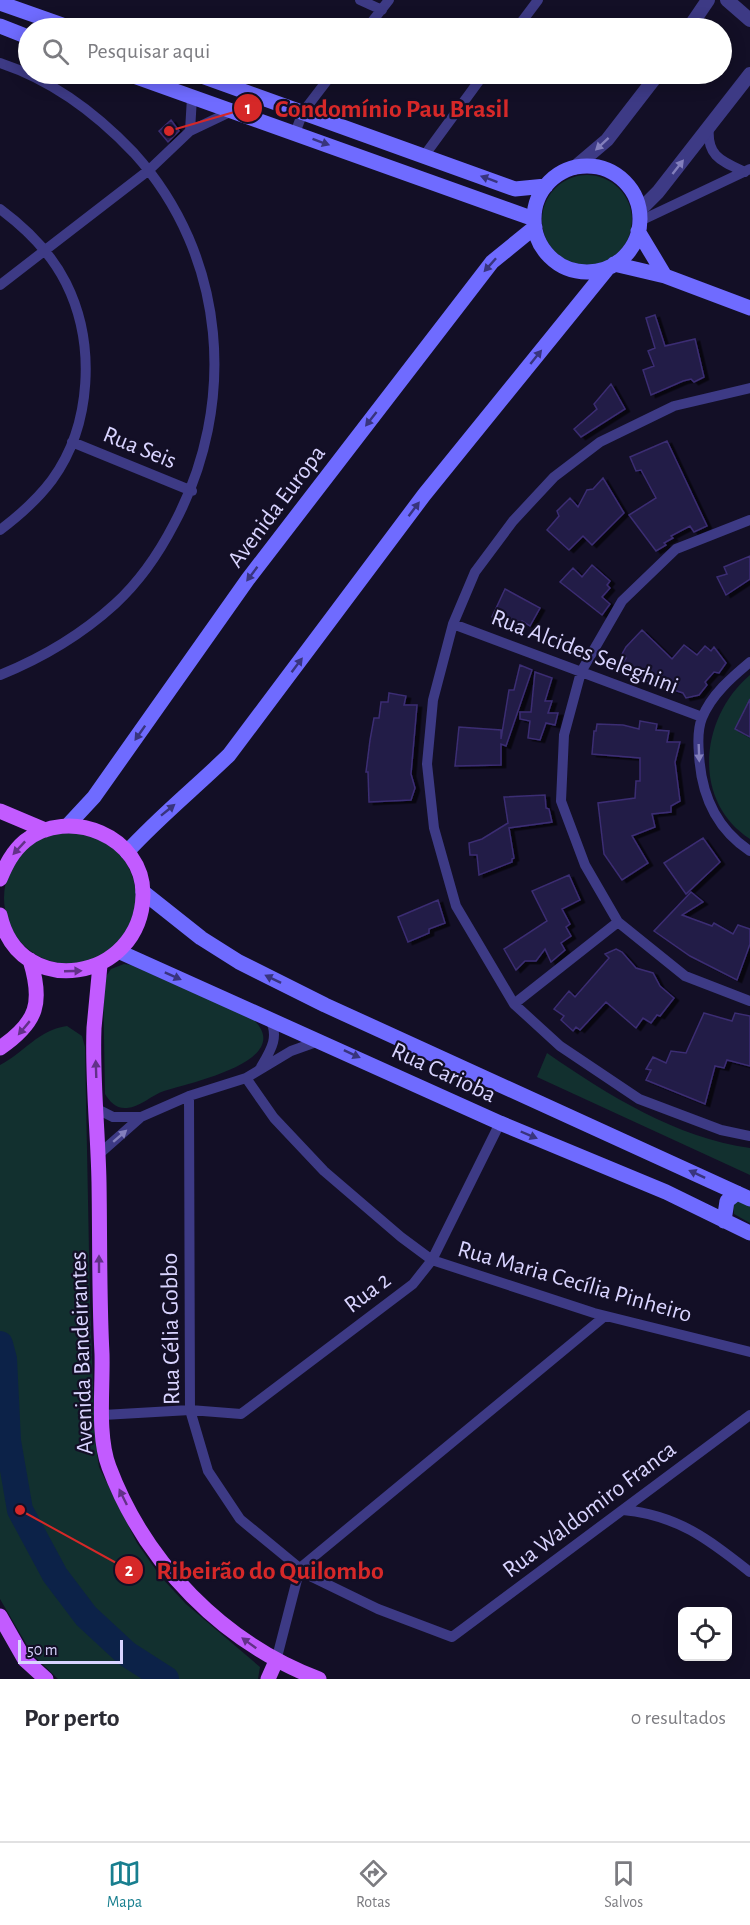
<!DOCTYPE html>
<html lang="pt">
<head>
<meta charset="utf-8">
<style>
	:root { --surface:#fff; --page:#f7f7f7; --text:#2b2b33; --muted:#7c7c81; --line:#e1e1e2; --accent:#187f8f }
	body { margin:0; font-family:"Alegreya Sans",sans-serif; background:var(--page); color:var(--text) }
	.controls { position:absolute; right:18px; bottom:18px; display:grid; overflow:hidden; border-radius:9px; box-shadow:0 3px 15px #0003 }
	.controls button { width:54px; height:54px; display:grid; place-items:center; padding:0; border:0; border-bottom:2px solid var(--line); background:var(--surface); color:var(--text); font:30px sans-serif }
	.scale { position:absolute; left:18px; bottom:15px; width:105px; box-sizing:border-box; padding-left:6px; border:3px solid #d9d4ff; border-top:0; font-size:16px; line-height:21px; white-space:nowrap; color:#d9d4ff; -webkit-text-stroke:4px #130f26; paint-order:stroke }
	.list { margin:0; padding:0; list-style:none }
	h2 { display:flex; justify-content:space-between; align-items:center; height:78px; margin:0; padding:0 24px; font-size:26px }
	h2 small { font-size:20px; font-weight:400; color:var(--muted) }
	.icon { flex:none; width:33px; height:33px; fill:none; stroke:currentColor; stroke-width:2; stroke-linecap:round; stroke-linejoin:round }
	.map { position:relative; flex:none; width:750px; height:1679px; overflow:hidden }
	.search { position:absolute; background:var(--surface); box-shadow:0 3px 15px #0003; left:18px; right:18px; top:18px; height:66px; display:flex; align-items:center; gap:15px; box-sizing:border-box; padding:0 21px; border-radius:33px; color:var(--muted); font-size:22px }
	.sheet { height:162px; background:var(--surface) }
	nav { display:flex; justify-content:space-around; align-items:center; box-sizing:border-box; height:84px; border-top:2px solid var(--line); background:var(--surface); font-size:16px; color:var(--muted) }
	nav a { display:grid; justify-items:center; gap:3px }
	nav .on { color:var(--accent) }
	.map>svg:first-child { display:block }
</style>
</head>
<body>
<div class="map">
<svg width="750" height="1679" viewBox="0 0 750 1679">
	<defs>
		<filter id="shadow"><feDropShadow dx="4.5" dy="2.5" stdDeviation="0" flood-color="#0009"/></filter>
	</defs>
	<rect width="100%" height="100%" fill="#130f26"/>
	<!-- green -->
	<path fill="#12302f" d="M542 220a45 45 0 1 1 90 0a45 45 0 1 1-90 0Z
		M750,675V839C691,801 700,717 750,675Z
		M4 898a66 66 0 1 1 132 0a66 66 0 1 1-132 0Z
		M124,964L131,965L253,1019C297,1061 188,1083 164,1091C152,1095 140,1107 127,1108C116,1109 110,1102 105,1094L103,981L111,969Z
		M67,1026L82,1036L85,1047L90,1303L95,1439L99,1467L137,1543L161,1577L186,1604L260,1667L258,1679H58L32,1654L0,1599V1065C25,1052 38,1030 67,1026Z
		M547,1053C608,1095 676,1138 750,1148V1175L537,1077Z
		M737,1200L750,1204V1223L734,1214L733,1205Z"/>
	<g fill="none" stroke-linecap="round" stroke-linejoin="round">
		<!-- river -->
		<path stroke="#0c2248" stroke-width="26" d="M0,1344L4,1359L8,1441L20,1510L55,1575L86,1616L127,1654L166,1679"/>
	</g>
	<!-- building -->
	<path fill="#241b47" stroke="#3b2d73" stroke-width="1.5" filter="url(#shadow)" d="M171,120L179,131L168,142L159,131Z
		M655,315L665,346L695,339L704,377L694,382L691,379L683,381L651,395L643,370L654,366L648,351L655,348L646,318Z
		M611,384L625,409L581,437L574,429L597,409L594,404Z
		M667,441L707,526L694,532L690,526L671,536L673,538L664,543L666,545L656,551L629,515L656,498L641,470L636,471L630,457Z
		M603,478L624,513L592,545L583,536L569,550L547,530L559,516L557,511L570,498L578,507L587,490L593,489Z
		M750,556V579L726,595L717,577L727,574L724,567Z
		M592,565L610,581L607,585L610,588L602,597L610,604L602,615L560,582L573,568L582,577Z
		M505,589L540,608L530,626L522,621L516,629L492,617Z
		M642,630L672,659L684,645L697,655L705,646L711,651L714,647L726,663L719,673L714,672L705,682L707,685L699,695L686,698L683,693L646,681L622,664L626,658L622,654L626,647Z
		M520,665L532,670L506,746L501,744V765L455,766L459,727L501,730V739L509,690H514Z
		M535,672L552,678L545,701H552L548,713H558L555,725L546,723L540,740L528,738L530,721L520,719V712H531Z
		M389,693L406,696L404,705H417L411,774L415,788L411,800L369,802L368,772H366L370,740L374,718H379L381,702H388Z
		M750,699V737L735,729Z
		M640,721L657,724L656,730L669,731L667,742H680L675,762L680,801L671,806V812L652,814L655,827L632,836L648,863L622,880L604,854L598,803L635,798L636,781H640V758L592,754L594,731H596L597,724L623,725L639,729Z
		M545,795L546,808L549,809L552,822L509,828L514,858L512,859V862L479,875L477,855H470L469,843L482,839L508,823L504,797Z
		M703,838L720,862L686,894L664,863Z
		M569,875L580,900L562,909L570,924L566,927L571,936L561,943L565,950L551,962L545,949L536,961H525L516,970L504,949L547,921L532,891Z
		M691,892L703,902L682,915L712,926L714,923L733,934L738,925L750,929V944L737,980L690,956L654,931Z
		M438,900L445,923L429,929V933L408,942L398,917Z
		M616,949L622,952L636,968L653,973L660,986L674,998L660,1016L657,1015L651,1023L643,1018L636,1028L606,1002L580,1030L576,1027L573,1031L561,1020L564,1016L554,1009L569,991L575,997L609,958L605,954Z
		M704,1013L732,1021L735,1013L750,1016V1066L727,1060L724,1068L715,1066L705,1104L646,1080L651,1070L646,1069L653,1057L666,1063L671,1051L686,1053Z"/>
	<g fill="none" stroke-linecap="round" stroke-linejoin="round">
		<!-- minor -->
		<path stroke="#3d3a85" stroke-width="10" d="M360,0L382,10
			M367,28L389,0
			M517,28L538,0
			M0,63C52,80 97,114 134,153C227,256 238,404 174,524C159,553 139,582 115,604C81,635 42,658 0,675
			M709,126C706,156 721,161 745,172
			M190,131L192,97
			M295,133L303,112L332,74
			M424,156L484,74
			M0,209C27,229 51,253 66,283C96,343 92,425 52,480C37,500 20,515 0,530
			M640,221L750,169
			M0,285L149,170L190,131L232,111
			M750,388L674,406L600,442L554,477L513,521L475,572L453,624L433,700L427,764L434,828L456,906L514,1004L560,1046L639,1099L721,1130L750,1136
			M72,442L192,491
			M750,520L676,549L622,601L581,672L564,735L561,801L585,865L618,922L685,976L750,1001
			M453,624L702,717
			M750,662C732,677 711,695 702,718C698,728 698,743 699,754C701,794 715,828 750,851
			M514,1004L618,922
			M261,1067C271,1050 280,1036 269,1018
			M246,1078L274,1118L324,1171L401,1237L432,1260L594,1313L750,1352
			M189,1096L190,1410L208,1471L240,1519L308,1575L378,1609L452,1637L750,1415
			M97,1109L113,1117H141
			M98,1155L141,1117L189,1096L246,1078L291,1051L319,1041
			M103,1415L190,1410L241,1414L413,1284L432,1260L500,1123
			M623,1510C678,1515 709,1540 750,1572
			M276,1661L300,1568L605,1316"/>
		<!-- tertiary -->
		<path stroke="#3d3a85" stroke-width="14" d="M727,0L750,20
			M689,28L708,0
			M574,168L607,140L658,74
			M639,211L658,192L750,74"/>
		<!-- secondary -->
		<path stroke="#6f6bff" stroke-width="15" d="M0,3L71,28
			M0,26L28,37
			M128,74L534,219
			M196,74L515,189L546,186
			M534 219a53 53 0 1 1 106 0a53 53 0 1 1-106 0Z
			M638,231L665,276
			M614,264L665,276L750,308
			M68,825L94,797L248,579L492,262L535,227
			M127,852C159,817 195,788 229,755L424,495L608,268
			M143,892L201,938L239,962L325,1005L750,1199
			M120,952L500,1123L666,1192L750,1233
			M724,1221L727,1201L737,1193"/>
		<!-- primary -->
		<path stroke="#c25bff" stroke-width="15" d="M0,811L45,830
			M0,879C6,865 12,852 25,841C68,806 144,836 143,895C141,982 19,1001 0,915
			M100,965C98,986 96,1007 94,1028C92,1079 98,1131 99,1182C100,1240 99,1297 102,1354C103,1388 97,1436 109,1467C145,1563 223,1643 319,1679
			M0,1048C38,1022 43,1002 30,960
			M0,1616L25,1660L46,1679
			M268,1679L276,1661"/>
	</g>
	<!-- one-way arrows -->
	<defs><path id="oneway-solid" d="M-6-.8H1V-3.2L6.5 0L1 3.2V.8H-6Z" transform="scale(1.5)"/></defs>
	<g fill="#38347d">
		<use href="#oneway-solid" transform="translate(321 142) rotate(20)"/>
		<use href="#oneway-solid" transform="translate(489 179) rotate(-160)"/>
		<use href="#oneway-solid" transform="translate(490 265) rotate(132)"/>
		<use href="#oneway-solid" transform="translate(536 357) rotate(-51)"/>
		<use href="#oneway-solid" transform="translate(371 419) rotate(128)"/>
		<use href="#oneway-solid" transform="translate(414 509) rotate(-53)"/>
		<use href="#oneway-solid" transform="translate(252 574) rotate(127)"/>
		<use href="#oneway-solid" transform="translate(297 665) rotate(-53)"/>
		<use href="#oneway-solid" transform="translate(140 733) rotate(125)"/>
		<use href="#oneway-solid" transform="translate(168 810) rotate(-39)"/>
		<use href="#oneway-solid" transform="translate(173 976) rotate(24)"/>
		<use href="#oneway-solid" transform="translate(273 979) rotate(-154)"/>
		<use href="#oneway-solid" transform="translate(352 1054) rotate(25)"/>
		<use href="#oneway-solid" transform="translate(529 1135) rotate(23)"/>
		<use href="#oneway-solid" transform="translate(697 1174) rotate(-155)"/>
	</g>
	<g fill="#837fbc">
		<use href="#oneway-solid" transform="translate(602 144) rotate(137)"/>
		<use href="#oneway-solid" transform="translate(678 167) rotate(-52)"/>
		<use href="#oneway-solid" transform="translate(699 753) rotate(88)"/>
		<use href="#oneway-solid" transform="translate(120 1136) rotate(-41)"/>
	</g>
	<g fill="#623188">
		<use href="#oneway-solid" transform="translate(19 848) rotate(133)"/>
		<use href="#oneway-solid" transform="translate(73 971) rotate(-2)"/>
		<use href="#oneway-solid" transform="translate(24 1028) rotate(130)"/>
		<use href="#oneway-solid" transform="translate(96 1069) rotate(-92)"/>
		<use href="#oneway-solid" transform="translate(99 1264) rotate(-90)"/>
		<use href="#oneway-solid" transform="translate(123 1497) rotate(-116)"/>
		<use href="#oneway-solid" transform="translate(249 1643) rotate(-144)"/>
	</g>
	<g text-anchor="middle" stroke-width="4.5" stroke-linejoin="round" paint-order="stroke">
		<!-- street labels -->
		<g font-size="24" fill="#d9d4ff" stroke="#130f26">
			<text transform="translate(140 447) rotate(22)" y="8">Rua Seis</text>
			<text transform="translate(276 506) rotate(-53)" y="8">Avenida Europa</text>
			<text transform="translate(585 651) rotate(21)" y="8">Rua Alcides Seleghini</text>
			<text transform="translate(444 1072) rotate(25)" y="8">Rua Carioba</text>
			<text transform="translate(575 1281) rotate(16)" y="8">Rua Maria Cecília Pinheiro</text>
			<text transform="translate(367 1292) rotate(-37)" y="8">Rua 2</text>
			<text transform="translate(170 1329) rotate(-91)" y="8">Rua Célia Gobbo</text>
			<text transform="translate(81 1353) rotate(-92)" y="8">Avenida Bandeirantes</text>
			<text transform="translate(589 1509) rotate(-37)" y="8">Rua Waldomiro Franca</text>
		</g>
	</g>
	<!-- callouts -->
	<path fill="none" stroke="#d62828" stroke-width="2" d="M169 131L248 108M20 1510L129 1570"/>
	<g fill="#d62828" stroke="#130f26" stroke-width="2">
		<circle cx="169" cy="131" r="6"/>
		<circle cx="20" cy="1510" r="6"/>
		<circle cx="248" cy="108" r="15"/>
		<circle cx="129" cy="1570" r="15"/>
	</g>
	<g font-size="18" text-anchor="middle" font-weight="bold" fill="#fff">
		<text x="248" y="114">1</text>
		<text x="129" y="1576">2</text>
	</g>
	<g font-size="26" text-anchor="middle" font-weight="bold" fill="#d62828" stroke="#130f26" stroke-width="4.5" stroke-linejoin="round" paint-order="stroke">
		<text x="392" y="117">Condomínio Pau Brasil</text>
		<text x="270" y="1579">Ribeirão do Quilombo</text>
	</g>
</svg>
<div class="controls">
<button><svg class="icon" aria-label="locate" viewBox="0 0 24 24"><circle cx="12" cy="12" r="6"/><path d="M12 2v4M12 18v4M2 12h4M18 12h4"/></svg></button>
</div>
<div class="scale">50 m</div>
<div class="search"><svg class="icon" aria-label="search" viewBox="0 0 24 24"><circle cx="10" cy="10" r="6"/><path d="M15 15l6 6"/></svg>Pesquisar aqui</div>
</div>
<section class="sheet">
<h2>Por perto<small>0 resultados</small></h2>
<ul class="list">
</ul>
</section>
<nav>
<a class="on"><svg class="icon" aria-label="map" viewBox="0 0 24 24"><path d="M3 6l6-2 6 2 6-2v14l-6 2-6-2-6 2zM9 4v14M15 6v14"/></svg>Mapa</a>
<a><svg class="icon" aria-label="directions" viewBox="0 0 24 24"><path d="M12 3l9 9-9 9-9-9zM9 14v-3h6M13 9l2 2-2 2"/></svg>Rotas</a>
<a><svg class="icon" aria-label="saved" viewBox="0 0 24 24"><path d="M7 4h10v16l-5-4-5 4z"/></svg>Salvos</a>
</nav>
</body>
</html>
